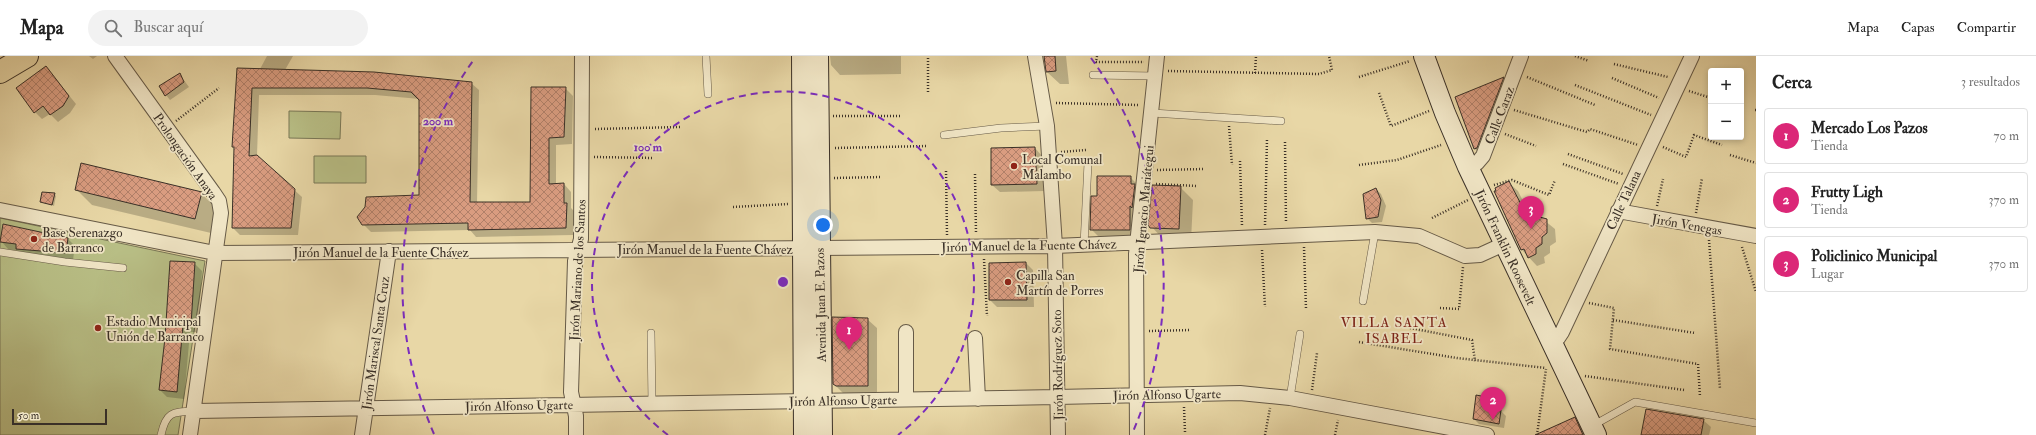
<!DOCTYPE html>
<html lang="es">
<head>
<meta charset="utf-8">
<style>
	:root { --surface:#fff; --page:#f2f2f2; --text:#222; --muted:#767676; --line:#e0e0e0; --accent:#db2777 }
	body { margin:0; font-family:"IM FELL Double Pica",serif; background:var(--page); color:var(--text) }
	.controls { position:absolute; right:12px; top:12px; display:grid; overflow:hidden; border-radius:4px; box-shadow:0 2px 6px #0003 }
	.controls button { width:36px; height:36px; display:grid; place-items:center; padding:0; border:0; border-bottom:1px solid var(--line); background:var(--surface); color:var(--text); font:20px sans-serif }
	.scale { position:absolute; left:12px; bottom:10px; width:95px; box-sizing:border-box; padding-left:4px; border:2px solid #3a3027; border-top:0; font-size:11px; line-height:14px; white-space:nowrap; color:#3a3027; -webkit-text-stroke:3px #f0e5c5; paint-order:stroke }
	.you { position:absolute; left:823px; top:169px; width:14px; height:14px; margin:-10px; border:3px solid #fff; border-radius:50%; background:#1a73e8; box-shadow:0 0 0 6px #1a73e833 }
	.badge { display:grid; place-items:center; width:26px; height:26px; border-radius:50%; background:var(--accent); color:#fff; font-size:13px; font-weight:700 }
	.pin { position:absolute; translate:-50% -33px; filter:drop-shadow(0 1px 2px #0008) }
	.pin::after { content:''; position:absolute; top:21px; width:14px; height:12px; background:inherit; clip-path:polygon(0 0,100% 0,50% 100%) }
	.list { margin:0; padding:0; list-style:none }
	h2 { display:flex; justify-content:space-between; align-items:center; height:52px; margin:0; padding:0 16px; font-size:17px }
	h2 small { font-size:13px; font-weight:400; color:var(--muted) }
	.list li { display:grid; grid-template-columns:26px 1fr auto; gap:12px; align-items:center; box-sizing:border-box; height:56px; margin:0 8px 8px; padding:0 8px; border:1px solid var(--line); border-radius:4px }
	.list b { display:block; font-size:15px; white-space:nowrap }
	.list p { margin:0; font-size:13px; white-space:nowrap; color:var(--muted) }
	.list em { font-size:13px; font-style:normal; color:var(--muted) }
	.icon { flex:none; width:22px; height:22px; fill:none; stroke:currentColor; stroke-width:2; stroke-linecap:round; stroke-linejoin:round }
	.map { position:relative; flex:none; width:1756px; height:379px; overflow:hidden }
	header { display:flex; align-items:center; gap:24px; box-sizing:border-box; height:56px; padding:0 20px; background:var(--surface); border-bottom:1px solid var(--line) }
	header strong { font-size:19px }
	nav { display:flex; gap:22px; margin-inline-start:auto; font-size:14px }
	.search { width:280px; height:36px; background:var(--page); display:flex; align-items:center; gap:10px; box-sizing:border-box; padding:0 14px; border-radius:22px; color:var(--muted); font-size:15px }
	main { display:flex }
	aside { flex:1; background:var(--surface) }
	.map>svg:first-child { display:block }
</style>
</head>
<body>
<header>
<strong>Mapa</strong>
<div class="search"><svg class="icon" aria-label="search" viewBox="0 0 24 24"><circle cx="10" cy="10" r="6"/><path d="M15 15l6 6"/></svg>Buscar aquí</div>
<nav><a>Mapa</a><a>Capas</a><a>Compartir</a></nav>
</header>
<main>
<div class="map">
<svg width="1756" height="379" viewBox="0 0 1756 379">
	<defs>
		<pattern id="building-cross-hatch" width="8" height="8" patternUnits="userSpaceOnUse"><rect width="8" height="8" fill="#d99c80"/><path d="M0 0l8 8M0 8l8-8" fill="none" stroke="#b18069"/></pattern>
	</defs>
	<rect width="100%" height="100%" fill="#e8d7a6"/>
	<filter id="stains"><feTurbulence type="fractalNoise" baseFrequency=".005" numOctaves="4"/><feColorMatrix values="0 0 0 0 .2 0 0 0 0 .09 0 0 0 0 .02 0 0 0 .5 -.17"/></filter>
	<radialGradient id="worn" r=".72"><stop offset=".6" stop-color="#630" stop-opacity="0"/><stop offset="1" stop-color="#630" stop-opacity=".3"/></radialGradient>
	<!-- green -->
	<path fill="#b8be85" stroke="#797756" d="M289,55L341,56L340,83L289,82Z
		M314,100H366V127H314Z
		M0,162L205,205L178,379H0Z"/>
	<!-- shadow -->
	<path fill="#0003" d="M89,0H97L93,3Z
		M267,0H293L285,14L471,27L479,34L477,147H531L532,32H565L573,40L572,88L556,89V129L564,128L571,136V152L574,155L573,179L476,181L470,174L371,176L363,168L420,140V43L375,39H259L257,100L302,141L298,179H240L233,172L238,13H260Z
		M830,0H901V18L840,19L831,9Z
		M1044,0H1066L1069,28H1060L1047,16Z
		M46,11L76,48L70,57L58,66L50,58L42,63L35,56Z
		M180,19L189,31L170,44L166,39Z
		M1504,22L1516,35L1489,105L1487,106L1475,93L1456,42Z
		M1035,92L1042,100L1044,135L1000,136L992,129Z
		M1130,121L1143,134L1142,187L1104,186L1091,173L1098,141Z
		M1509,127L1518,135L1528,155L1534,156L1555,173L1556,186L1550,190V197L1544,201L1545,207L1537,210L1522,194Z
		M1180,131L1193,144L1191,185L1164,184L1149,168Z
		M76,133L201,137L217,153L211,177L92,149Z
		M1376,133L1381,138L1386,150L1382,166L1372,167L1367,162Z
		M54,138L56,140L54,150L41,145Z
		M67,182L75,190L73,204L25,200L20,195L8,193L1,185Z
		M194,207L202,215L198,276H190L184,343L167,341L160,334Z
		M1026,207L1033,214L1034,251H997L990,244Z
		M867,263L877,272V340L844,338L834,328Z
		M1497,344L1502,348L1501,355L1506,360L1504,372L1479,368L1474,363Z
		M1575,363L1580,368L1585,379H1540Z
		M1703,364L1711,371L1709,379H1642Z"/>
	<!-- building -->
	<path fill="url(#building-cross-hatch)" stroke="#3a3027" d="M1044,0H1055L1056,15L1046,16Z
		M46,10L69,40L63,50L50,59L43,50L34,57L16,32Z
		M237,12L374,16L472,26L470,146H530L531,31H566L564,81L549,82V128L564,127V147H567L566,172L468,174V167L362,169L357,161L365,151L366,141L419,139V44L411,36L367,32H252L249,100L257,99L295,133L291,172H232L234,91H232Z
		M180,17L184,26L165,40L159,30Z
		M1504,21L1477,92L1474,93L1455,41Z
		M1035,91L1037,128L991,129V92Z
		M81,107L202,136L195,163L75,134Z
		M1097,120H1131V128H1135L1132,152L1130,150V174H1090L1091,140H1097Z
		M1509,125L1524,154L1534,155L1536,160L1547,163V177L1542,181V188L1536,192V198L1528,202L1524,193L1521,194L1494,135H1496L1495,132Z
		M1152,129L1181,130L1179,173L1150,172L1148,169Z
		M1376,132L1381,144L1378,161L1366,163L1363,138Z
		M42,136L55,137L52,149L40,146Z
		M3,168L68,182L66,197L16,193V188L0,186Z
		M170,205L195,206L191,269H183L177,336L159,334L165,282Z
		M1026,206L1027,244H989V207Z
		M832,261L868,262V330H836L833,328Z
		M1476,339L1497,343L1495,353L1501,354L1499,368L1473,363Z
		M1646,353L1704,363L1701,379H1641Z
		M1575,361L1583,379H1535Z"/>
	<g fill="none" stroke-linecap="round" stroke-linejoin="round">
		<!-- lane casing -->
		<g stroke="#665a47" stroke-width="8">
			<path id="lane" d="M706,0L708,38
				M1093,19L1155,20
				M1152,57L1281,65
				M944,79L1001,72L1047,70
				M1084,189L1088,107
				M0,196L65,206L123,212
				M1363,245L1375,176
				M651,277L652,347
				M1290,342L1300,278
				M1592,370L1635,346L1756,367
				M161,379C166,356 172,356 194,355"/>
		</g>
		<!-- street casing -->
		<g stroke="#665a47" stroke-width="16">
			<path id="street" d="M115,0L213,136L219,145L221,157L190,379
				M1035,0L1047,70L1055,190L1058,379
				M1468,111L1477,107L1483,100L1521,0
				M0,154L215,197L1055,190L1375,176L1419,180L1465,200L1480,199L1504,188
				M1618,155L1756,180
				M906,276V343
				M975,282L978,343
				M1551,286L1558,282L1562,276L1692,0
				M195,355L1057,341L1240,337L1290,342L1487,379
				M362,379L389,195
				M576,379V360L571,336L575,205L581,183L582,0
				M1137,379L1136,198L1157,0"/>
		</g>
		<!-- secondary casing -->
		<g stroke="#3a3027" stroke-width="22">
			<path id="secondary" d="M802,0L804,379
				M818,0L822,379
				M1424,0L1445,57L1468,111L1596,379"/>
		</g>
		<!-- primary casing -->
		<g stroke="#3a3027" stroke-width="24">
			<path id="primary" d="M0,16L27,0"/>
		</g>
		<!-- path -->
		<path stroke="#3a3027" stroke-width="2.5" stroke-dasharray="1 2" stroke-linecap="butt" d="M1097,0L1096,6H1144
			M1575,0L1589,5
			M1614,8L1668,21
			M1168,15L1319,18L1332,14L1329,0
			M1255,17L1256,0
			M1359,21L1410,5
			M1527,21L1595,49
			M1612,22L1659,42
			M1575,29L1651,59
			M1689,35L1711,42
			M928,36V0
			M1379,37L1391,70L1429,55
			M1056,47L1139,49
			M1514,54L1587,76L1590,73L1638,89
			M1755,54H1756
			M833,60H901
			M176,65L219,32
			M1229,70L1232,109
			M595,73L680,71
			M1505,78L1536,90
			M1285,86L1286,167
			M1663,91L1686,101L1694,79L1722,89
			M835,92L928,90
			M1061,96L1086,94
			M1568,98L1623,118
			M1730,99L1756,107
			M594,101L654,102
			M1240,105L1242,170
			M1563,108L1619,128
			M1359,109L1397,104L1441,89
			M1157,114L1203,113
			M946,115L947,179
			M975,118L976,178
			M834,122L882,121
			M1156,128L1197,130
			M1494,129L1512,124L1549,139L1555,124
			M1657,150L1663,123
			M733,151L788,148
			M1696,157L1702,122
			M1432,162L1468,144
			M1265,169L1267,83
			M1709,184L1720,333
			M1304,191L1306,253
			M1742,191L1756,236
			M1262,194L1265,251
			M984,203L987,260
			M1589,247L1614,252L1610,293L1698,308L1700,341
			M1440,252L1459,253L1463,211
			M1613,264L1695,277
			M1410,272L1472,284L1475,305
			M1149,275L1191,274
			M1359,286L1457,302L1546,312
			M1585,320L1684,334
			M1312,334L1317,297
			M1184,351L1185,376
			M1265,379L1270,352
			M1335,379L1338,364
			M1537,379L1546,313"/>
		<!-- lane -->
		<use href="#lane" stroke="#f0e5c5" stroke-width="7"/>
		<!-- street -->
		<use href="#street" stroke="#f0e5c5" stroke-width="14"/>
		<!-- secondary -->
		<use href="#secondary" stroke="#f0e5c5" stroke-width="20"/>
		<!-- primary -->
		<use href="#primary" stroke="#e8d7a6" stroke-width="22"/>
	</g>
	<!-- distance rings -->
	<g fill="none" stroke="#7b2cbf" stroke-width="2" stroke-dasharray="7 5">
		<path d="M668 379A191 191 0 1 1 898 379"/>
		<path d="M434 378A381 381 0 0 1 475 2M1091 2A381 381 0 0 1 1132 378"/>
	</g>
	<!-- markers -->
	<g fill="#8f2418" stroke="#f0e5c5" stroke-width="1.5">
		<circle cx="1014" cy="110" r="4"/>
		<circle cx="34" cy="183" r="4"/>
		<circle cx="1008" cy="226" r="4"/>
		<circle cx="98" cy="272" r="4"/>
	</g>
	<g text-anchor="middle" stroke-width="3.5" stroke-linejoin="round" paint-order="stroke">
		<!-- street labels -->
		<g font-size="13" fill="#3a3027" stroke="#f0e5c5">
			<text transform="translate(1499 59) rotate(-69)" y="5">Calle Caraz</text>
			<text transform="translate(186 100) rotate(55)" y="5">Prolongación Anaya</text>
			<text transform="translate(1623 144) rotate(-65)" y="5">Calle Talana</text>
			<text transform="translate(1143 153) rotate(-85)" y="5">Jirón Ignacio Mariátegui</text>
			<text transform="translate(1687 168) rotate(10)" y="5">Jirón Venegas</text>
			<text transform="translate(1029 189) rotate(-1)" y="5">Jirón Manuel de la Fuente Chávez</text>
			<text transform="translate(1506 191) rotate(65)" y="5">Jirón Franklin Roosevelt</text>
			<text x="705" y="198">Jirón Manuel de la Fuente Chávez</text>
			<text x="381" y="201">Jirón Manuel de la Fuente Chávez</text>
			<text transform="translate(577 214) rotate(-87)" y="5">Jirón Mariano de los Santos</text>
			<text transform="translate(820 249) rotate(-91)" y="5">Avenida Juan E. Pazos</text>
			<text transform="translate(375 287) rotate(-82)" y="5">Jirón Mariscal Santa Cruz</text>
			<text transform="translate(1057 309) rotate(-91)" y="5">Jirón Rodríguez Soto</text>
			<text transform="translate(1167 338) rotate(-1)" y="5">Jirón Alfonso Ugarte</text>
			<text transform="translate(843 344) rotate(-1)" y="5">Jirón Alfonso Ugarte</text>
			<text transform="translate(519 349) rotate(-1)" y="5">Jirón Alfonso Ugarte</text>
		</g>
		<!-- poi labels -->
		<g font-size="13" fill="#3a3027" stroke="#f0e5c5" text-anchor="start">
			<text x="1022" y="108">Local Comunal<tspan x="1022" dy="15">Malambo</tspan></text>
			<text x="42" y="181">Base Serenazgo<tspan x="42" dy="15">de Barranco</tspan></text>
			<text x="1016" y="224">Capilla San<tspan x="1016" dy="15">Martín de Porres</tspan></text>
			<text x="106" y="270">Estadio Municipal<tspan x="106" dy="15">Unión de Barranco</tspan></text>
		</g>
		<!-- neighbourhood labels -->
		<g font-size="14" letter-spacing="1" fill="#7a1f14" stroke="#f0e5c5">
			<text x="1394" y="271">VILLA SANTA<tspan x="1394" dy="16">ISABEL</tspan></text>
		</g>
	</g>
	<circle cx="783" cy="226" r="6" fill="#7b2cbf" stroke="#f0e5c5" stroke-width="2"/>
	<g font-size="12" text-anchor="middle" font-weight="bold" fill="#7b2cbf" stroke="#f0e5c5" stroke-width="3.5" stroke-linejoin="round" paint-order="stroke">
		<text x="438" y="69">200 m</text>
		<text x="648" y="95">100 m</text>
	</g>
	<rect width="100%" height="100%" filter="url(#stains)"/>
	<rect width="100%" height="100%" fill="url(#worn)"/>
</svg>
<div class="controls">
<button>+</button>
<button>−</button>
</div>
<div class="scale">50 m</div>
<div class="you"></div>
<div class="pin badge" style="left:849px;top:294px">1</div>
<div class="pin badge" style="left:1493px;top:364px">2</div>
<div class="pin badge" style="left:1531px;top:173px">3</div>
</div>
<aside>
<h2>Cerca<small>3 resultados</small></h2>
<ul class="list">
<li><span class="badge">1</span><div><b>Mercado Los Pazos</b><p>Tienda</p></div><em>70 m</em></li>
<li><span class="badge">2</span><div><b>Frutty Ligh</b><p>Tienda</p></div><em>370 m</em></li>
<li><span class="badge">3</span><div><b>Policlinico Municipal</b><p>Lugar</p></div><em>370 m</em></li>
</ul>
</aside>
</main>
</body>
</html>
